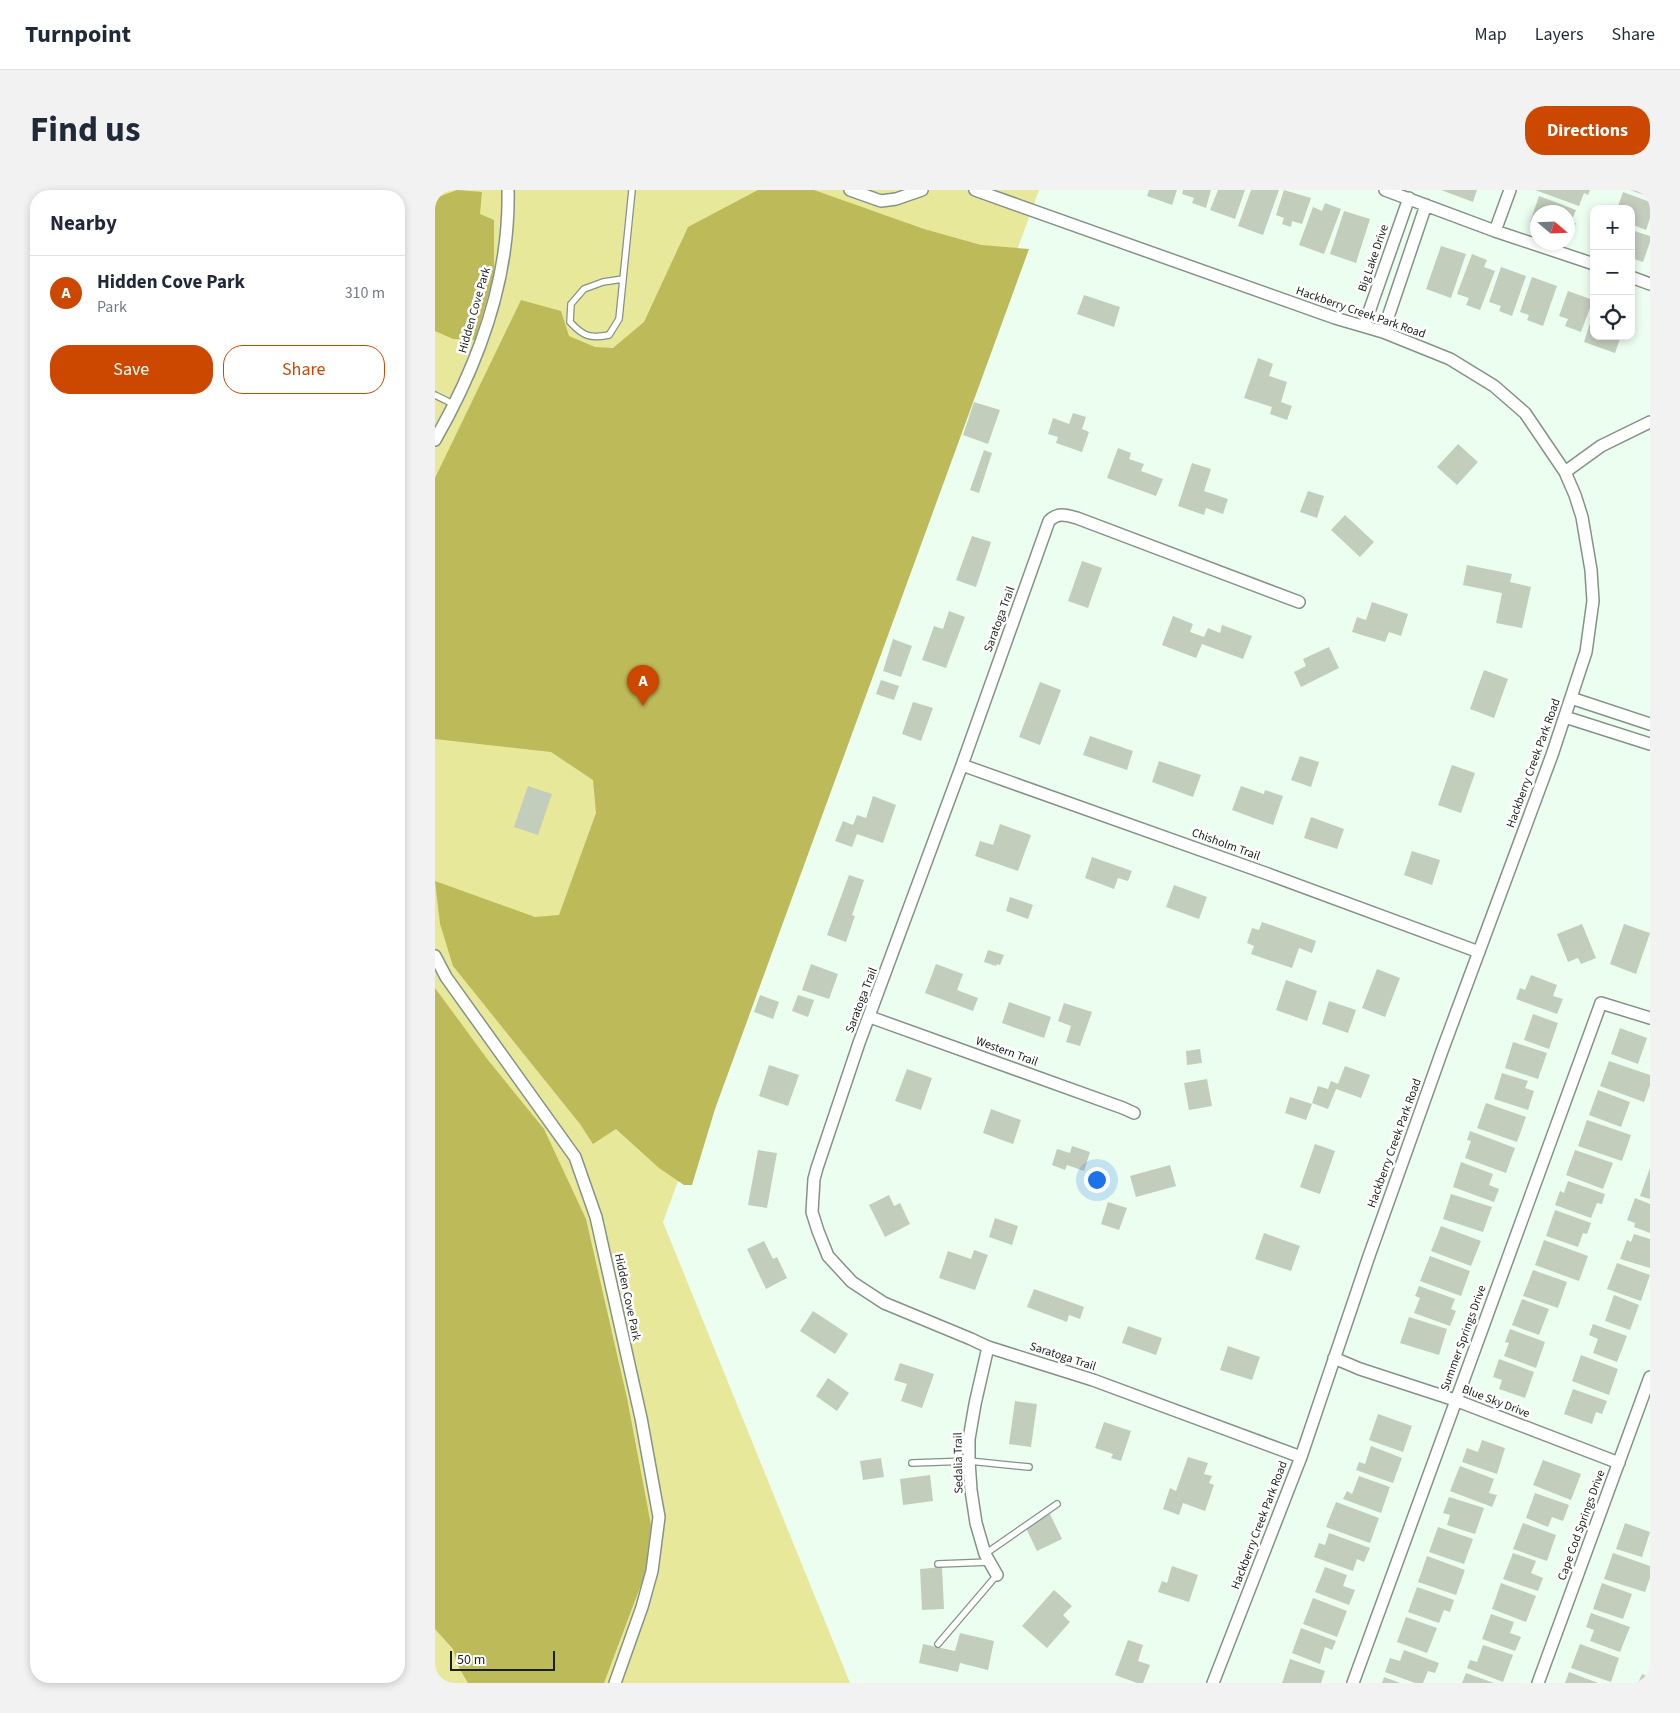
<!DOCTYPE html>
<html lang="en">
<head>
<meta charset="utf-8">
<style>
	:root { --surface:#fff; --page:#f2f2f3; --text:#1f2937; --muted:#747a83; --line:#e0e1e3; --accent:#cc4700 }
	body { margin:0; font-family:"Source Sans 3",sans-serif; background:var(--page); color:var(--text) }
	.controls { position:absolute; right:15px; top:15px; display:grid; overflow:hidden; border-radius:10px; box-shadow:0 2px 8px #0003 }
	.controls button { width:45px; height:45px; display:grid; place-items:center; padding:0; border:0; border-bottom:1px solid var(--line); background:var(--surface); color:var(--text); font:25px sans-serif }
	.compass { position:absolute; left:1095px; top:15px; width:45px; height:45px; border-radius:50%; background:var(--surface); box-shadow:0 2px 8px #0003; rotate:109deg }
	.scale { position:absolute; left:15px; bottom:12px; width:105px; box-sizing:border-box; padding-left:5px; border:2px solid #191f1a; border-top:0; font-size:14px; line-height:18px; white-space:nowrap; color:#191f1a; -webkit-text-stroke:4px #fff; paint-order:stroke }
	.you { position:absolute; left:661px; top:989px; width:18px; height:18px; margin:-12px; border:4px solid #fff; border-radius:50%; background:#1a73e8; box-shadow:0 0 0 8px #1a73e833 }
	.badge { display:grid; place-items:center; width:32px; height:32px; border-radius:50%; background:var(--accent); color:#fff; font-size:16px; font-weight:700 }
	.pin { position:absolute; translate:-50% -41px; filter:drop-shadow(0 1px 2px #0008) }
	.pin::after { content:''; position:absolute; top:26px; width:18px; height:15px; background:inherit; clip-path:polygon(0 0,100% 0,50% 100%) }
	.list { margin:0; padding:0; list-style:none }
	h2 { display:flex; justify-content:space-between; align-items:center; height:65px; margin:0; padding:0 20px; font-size:21px }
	h2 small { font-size:16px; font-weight:400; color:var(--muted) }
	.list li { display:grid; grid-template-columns:32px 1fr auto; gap:15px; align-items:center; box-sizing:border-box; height:75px; padding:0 20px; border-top:1px solid var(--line) }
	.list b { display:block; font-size:19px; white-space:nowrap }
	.list p { margin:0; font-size:16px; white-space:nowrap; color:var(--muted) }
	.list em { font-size:16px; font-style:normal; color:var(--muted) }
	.actions { display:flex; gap:10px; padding:15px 20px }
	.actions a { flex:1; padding:11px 0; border:1px solid var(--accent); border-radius:20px; text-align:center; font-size:18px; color:var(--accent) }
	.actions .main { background:var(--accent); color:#fff }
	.icon { flex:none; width:28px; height:28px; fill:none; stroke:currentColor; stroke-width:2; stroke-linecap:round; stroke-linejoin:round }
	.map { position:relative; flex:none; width:1215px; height:1493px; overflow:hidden; border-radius:20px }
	header { display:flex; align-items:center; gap:30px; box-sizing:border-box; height:70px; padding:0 25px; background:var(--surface); border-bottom:1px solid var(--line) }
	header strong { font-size:24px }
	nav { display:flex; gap:28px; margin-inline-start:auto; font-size:18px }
	.intro { display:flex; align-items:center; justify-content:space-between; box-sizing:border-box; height:120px; padding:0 30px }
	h1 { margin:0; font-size:35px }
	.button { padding:12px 22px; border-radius:20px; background:var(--accent); color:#fff; font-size:18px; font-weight:700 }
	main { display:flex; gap:30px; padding:0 30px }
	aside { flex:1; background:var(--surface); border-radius:20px; box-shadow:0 2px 8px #0003 }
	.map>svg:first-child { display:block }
</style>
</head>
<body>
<header>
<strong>Turnpoint</strong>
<nav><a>Map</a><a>Layers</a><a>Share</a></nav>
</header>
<div class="intro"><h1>Find us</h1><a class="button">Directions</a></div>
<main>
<aside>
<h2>Nearby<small></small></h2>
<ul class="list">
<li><span class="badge">A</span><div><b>Hidden Cove Park</b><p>Park</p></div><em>310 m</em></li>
</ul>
<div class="actions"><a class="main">Save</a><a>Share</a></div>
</aside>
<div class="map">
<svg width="1215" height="1493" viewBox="0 0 1215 1493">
	<rect width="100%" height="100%" fill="#ecfef0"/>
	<!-- green -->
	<path fill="#e8e89a" d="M0,0H604L228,1032L415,1493H0Z"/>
	<!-- forest -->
	<path fill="#bcba59" d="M22,0L47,2L45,24L59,30V86L40,150L18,149L0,141V8Z
		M323,0H379L489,39L546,55L594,59L280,919L257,995H249L224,978L181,939L158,954L145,934L18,776L5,734L0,691L100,727L124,725L161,623L158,590L116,562L0,549V288L86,110L126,121L134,146L160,157L178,158L209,132L253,37Z
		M0,798L53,870L109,939L151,1029L192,1208L216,1335L210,1384L169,1493H33L23,1476L18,1459L0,1439Z"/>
	<!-- building -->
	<path fill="#c3cdbb" d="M714,0H742L737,15L712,6Z
		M748,0H776L771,18L757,13L759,8L747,4Z
		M783,0H810L800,29L775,20Z
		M816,0H844L828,45L803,36Z
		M849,0L876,8L867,34L857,31L856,37L847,34L849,28L841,25Z
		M1006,0H1042L1038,12Z
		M1100,0H1155L1153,5L1149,3L1144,16Z
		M1195,0H1215V7Z
		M1188,2L1215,12V28L1211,40L1196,34V19H1182Z
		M1104,6L1141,20L1136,32L1141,33L1136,47L1132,46V22H1102V35L1095,32Z
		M890,13L906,19L889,64L864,55L878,17L887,21Z
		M909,21L935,29L921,73L895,64Z
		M1196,40L1215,46V52L1208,72L1196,68Z
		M1006,56L1031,64L1016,108L991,99Z
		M1037,64L1052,70L1049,77L1060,81L1045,120L1031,115L1034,108L1022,104Z
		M1066,77L1091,86L1077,126L1064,121L1066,116L1054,112Z
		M1097,87L1122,96L1108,136L1092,130L1094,125L1085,122Z
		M1133,101L1158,110L1146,142L1130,136L1133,129L1124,126Z
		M649,105L685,117L679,137L642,124Z
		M1158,124L1159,146H1186L1180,163L1149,152Z
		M823,168L838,174L834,186L852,192L846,212L857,216L852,230L835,224L837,217L809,208Z
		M539,212L565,220L553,254L528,245Z
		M638,223L651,227L647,239L654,242L647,262L621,253L623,247L613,244L618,228L634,234Z
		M1023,254L1043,272L1022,295L1002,277Z
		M683,258L696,263L694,269L709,274L706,281L728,289L721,306L672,288Z
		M549,260L557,263L544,303L535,300Z
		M757,273L776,279L769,301L793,309L788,324L771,318L769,325L743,316Z
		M873,301L889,306L882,328L865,322Z
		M910,325L939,352L925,367L896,340Z
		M537,346L556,352L541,397L521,390Z
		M647,371L667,378L653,418L633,411Z
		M1032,375L1077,384L1075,392L1096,397L1087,438L1061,433L1067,403L1028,395Z
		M937,412L973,424L966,446L954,442L950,452L917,442L922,427L931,430Z
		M514,421L530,427L511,478L487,470L499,436L508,439Z
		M738,426L758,434L755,442L769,447L773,438L785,443L787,435L817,446L808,469L767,454L761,468L727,455Z
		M458,449L477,456L466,487L448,481Z
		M894,457L904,478L866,497L859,482L871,476L868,469Z
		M1049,480L1073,489L1059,528L1035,519Z
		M446,490L464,496L459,510L441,504Z
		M605,492L626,500L605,555L584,547Z
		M478,512L498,518L486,551L467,544Z
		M655,546L698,561L692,580L648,565Z
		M865,566L884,572L876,597L856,590Z
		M724,571L766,585L758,607L717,592Z
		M1017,575L1040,583L1026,623L1003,615Z
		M93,596L117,604L103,645L79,637Z
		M806,596L829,604L830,600L848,606L838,635L797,620Z
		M438,606L461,615L448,653L422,644L417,657L400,651L408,631L418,635L422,625L431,628Z
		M876,627L909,639L902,659L869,648Z
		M565,634L596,645L583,681L540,666L545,651L558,655Z
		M977,661L1005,670L997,695L969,685Z
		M657,667L697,681L693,691L683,688L679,699L650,688Z
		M414,685L429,690L417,725L420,726L411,752L392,745Z
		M739,695L772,707L764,729L731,717Z
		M575,707L598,715L593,729L571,721Z
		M827,732L881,751L877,763L864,758L857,778L816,764L819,756L812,753L817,738L824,740Z
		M1147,734L1161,768L1146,774L1143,768L1133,772L1122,744Z
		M1189,734L1215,743L1201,784L1175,774Z
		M553,760L569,765L565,775L562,774L561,776L549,772Z
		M376,774L403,784L394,809L367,800Z
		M501,774L528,784L522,800L543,808L538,821L490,803Z
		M942,779L965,788L950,827L927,818Z
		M1096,785L1122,795L1118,806L1128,809L1122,824L1081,809L1085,798L1090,800Z
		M851,790L882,801L872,831L841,820Z
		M325,805L344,812L338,829L319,822Z
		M363,805L379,810L373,827L357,821Z
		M894,811L921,820L913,843L887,834Z
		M574,812L616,827L609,848L567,833Z
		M629,813L657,822L645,856L631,852L636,836L623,831Z
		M1098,824L1123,833L1114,859L1089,850Z
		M1185,838L1212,848L1203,874L1176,864Z
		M1078,852L1112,863L1103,889L1070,878Z
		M765,859L767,873L752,875L751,861Z
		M1174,871L1215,885V895L1209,912L1165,896Z
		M334,875L364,885L353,916L324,906Z
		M910,876L935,885L926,908L901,899L893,919L877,913L883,896L893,899L896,891L903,894Z
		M472,879L497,888L486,920L460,911Z
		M1067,883L1093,891L1090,898L1099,901L1093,920L1059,909Z
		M772,889L777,916L754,920L749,893Z
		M1163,900L1195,912L1186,937L1154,925Z
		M855,907L877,914L871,930L850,923Z
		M1051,913L1091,927L1082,952L1042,938Z
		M556,919L586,930L578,954L548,943Z
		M1152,930L1196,945L1187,971L1143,956Z
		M1035,941L1080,958L1071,983L1030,968L1036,951L1032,950Z
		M880,954L900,961L885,1004L865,997Z
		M637,956L655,962L649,981L632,975L630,980L617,975L622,959L635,963Z
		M323,960L342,963L332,1018L313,1015Z
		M1140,960L1178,973L1168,999L1131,985Z
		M1026,972L1058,984L1054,995L1064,999L1059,1012L1018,997Z
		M735,975L741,996L701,1007L695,986Z
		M1215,978V1009L1205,1006Z
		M1133,991L1170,1004L1167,1014L1162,1013L1156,1028L1120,1015L1125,1001L1129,1003Z
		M1016,1004L1057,1017L1048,1042L1008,1029Z
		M454,1005L459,1016L465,1013L475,1034L450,1047L434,1015Z
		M1200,1008L1215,1014V1043L1199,1037L1200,1033L1192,1030Z
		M673,1012L692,1018L684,1040L666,1034Z
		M1120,1020L1156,1033L1152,1044L1148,1043L1143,1057L1111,1046Z
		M560,1028L583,1036L577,1055L554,1047Z
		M1006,1036L1046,1051L1036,1076L996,1061Z
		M829,1043L865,1056L856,1081L820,1069Z
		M1199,1044L1215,1049V1078L1185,1069L1192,1050L1196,1052Z
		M1109,1050L1153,1066L1144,1091L1100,1075Z
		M329,1051L338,1069L342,1067L352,1088L331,1099L312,1059Z
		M539,1060L553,1065L540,1100L504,1088L513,1061L536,1069Z
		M995,1066L1035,1081L1026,1106L985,1091Z
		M1182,1073L1215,1085L1206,1111L1172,1099Z
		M1098,1080L1132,1092L1123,1118L1088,1106Z
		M984,1096L1020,1109L1016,1119L1021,1121L1015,1136L979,1123L985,1108L980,1106Z
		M599,1099L649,1117L645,1129L634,1125L632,1132L592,1117Z
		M1179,1105L1204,1115L1195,1140L1170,1131Z
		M1087,1109L1114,1119L1104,1145L1077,1135Z
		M378,1121L413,1144L400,1164L365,1141Z
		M974,1127L1012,1139L1004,1165L965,1153Z
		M1158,1134L1192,1146L1182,1172L1158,1163L1163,1149L1154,1145Z
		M693,1136L727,1148L721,1165L687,1153Z
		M1075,1139L1110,1152L1101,1178L1069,1166L1074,1153L1070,1152Z
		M793,1156L825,1167L817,1190L785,1180Z
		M1146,1165L1183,1179L1174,1205L1137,1191Z
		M1064,1169L1099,1182L1090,1208L1064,1199L1067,1190L1058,1187Z
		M465,1173L499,1184L487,1218L466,1211L472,1194L459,1190Z
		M393,1188L414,1203L402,1221L381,1206Z
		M1138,1199L1172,1211L1167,1224L1161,1222L1157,1234L1129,1224Z
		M580,1211L602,1214L596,1257L574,1254Z
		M943,1224L977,1236L968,1262L934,1250Z
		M669,1232L696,1241L686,1271L676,1268L678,1264L660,1258Z
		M1047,1250L1070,1258L1062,1284L1027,1272L1032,1258L1043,1262Z
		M936,1256L967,1268L958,1293L921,1280L924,1272L930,1274Z
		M753,1267L773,1273L769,1284L777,1286L774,1293L779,1295L770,1321L748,1313L744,1325L728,1319L735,1298L741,1301Z
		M446,1268L449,1287L428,1290L425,1271Z
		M1108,1270L1146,1284L1136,1310L1098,1295Z
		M1025,1276L1059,1289L1054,1303L1062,1305L1057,1317L1015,1301Z
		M495,1285L498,1311L468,1315L465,1289Z
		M924,1286L955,1297L946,1323L908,1309L912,1301L917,1304Z
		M1100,1303L1134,1315L1128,1331L1117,1327L1113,1337L1091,1328Z
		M1014,1307L1049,1318L1040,1344L1012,1335L1015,1325L1008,1323Z
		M901,1312L944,1328L935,1353L891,1337Z
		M615,1324L627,1349L602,1361L590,1336Z
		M1088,1333L1121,1345L1112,1371L1078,1359Z
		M1190,1333L1215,1342L1207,1367L1181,1359Z
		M1003,1337L1038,1349L1029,1374L994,1362Z
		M894,1343L935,1358L929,1372L922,1369L918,1381L879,1367L884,1353L890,1355Z
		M1078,1363L1101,1371L1096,1383L1108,1388L1103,1401L1068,1389Z
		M1178,1363L1215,1376V1388L1210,1402L1169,1389Z
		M992,1366L1030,1380L1021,1405L983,1392Z
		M737,1376L763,1385L754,1412L723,1402L727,1391L732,1393Z
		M507,1377L509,1419L487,1420L485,1379Z
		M890,1377L912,1385L908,1396L920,1400L914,1415L880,1402Z
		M1066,1393L1101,1406L1091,1432L1057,1419Z
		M1167,1393L1197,1404L1188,1429L1158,1419Z
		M982,1397L1019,1410L1015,1422L1009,1420L1004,1433L973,1422Z
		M619,1400L637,1416L628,1425L635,1432L612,1458L587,1436Z
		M878,1408L912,1421L902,1447L868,1434Z
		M1156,1423L1195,1437L1185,1462L1155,1451L1159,1440L1151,1437Z
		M1056,1424L1079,1432L1075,1443L1086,1447L1080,1461L1047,1449Z
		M971,1427L1002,1438L992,1463L962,1452Z
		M866,1438L901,1451L897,1460L890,1457L885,1474L857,1463Z
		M525,1443L559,1451L553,1480L525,1473L523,1482L484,1473L488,1454L520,1461Z
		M693,1450L708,1455L703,1471L715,1475L708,1493H702L680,1485Z
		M1145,1454L1184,1468L1176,1492L1136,1478Z
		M1048,1455L1078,1465L1068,1492L1032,1478L1035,1470L1042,1472Z
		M969,1460L1004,1473L1000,1483L993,1481L988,1493H980L950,1482L955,1468L965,1471Z
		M855,1469L890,1481L886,1493H847Z
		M1215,1480V1493H1203L1207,1484L1212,1486Z
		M1134,1482L1163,1493H1130Z
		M1031,1483L1059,1493H1027Z
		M949,1487L965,1493H947Z"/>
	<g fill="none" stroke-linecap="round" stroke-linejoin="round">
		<!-- lane casing -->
		<g stroke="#839387" stroke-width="8">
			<path id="lane" d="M188,89L168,92L149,99L136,114L135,132C148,146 155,149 174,145L184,129L197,0
				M0,205L20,215
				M477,1273L534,1271L594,1277
				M550,1364L622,1314
				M503,1374L555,1372
				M503,1454L562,1385"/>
		</g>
		<!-- street casing -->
		<g stroke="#839387" stroke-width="14">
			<path id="street" d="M415,0L446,11L461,9L487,0
				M540,0L900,128L948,142L1015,169L1059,196L1090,223L1130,282L1140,305L1147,327L1156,380L1158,411L1151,462L1117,565L1007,861L934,1066L866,1267L778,1493
				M950,0L1060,41L1159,74
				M1060,41L1075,0
				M1196,87L1215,94
				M929,136L974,8
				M948,142L991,15
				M0,250C43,175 75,88 73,0
				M1130,282L1166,256L1215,232
				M864,412L642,328C631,325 623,322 614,331L527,575L424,853L382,978L379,989L377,1022L383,1041L393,1066L417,1092L449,1113L536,1149L553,1157L658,1190L866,1267
				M1136,508L1215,534
				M1130,527L1215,554
				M527,575L833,684L1044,762
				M0,766L11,787L140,967L161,1027L206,1228L224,1327L217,1381L207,1417L180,1493
				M435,827L688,918L699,923
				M553,1157L540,1214L534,1249V1271L536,1300L541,1333L550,1364L562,1385
				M899,1168L925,1179L1020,1210L1184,1273
				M918,1493L1166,813L1215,828
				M1103,1493L1215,1187"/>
		</g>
		<!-- lane -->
		<use href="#lane" stroke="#fff" stroke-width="5.5"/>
		<!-- street -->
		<use href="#street" stroke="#fff" stroke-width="11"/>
	</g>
	<g text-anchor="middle" stroke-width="5" stroke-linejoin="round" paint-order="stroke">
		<!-- street labels -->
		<g font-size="12" fill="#191f1a" stroke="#fff">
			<text transform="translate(938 68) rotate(-71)" y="4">Big Lake Drive</text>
			<text transform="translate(39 120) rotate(-74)" y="4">Hidden Cove Park</text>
			<text transform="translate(926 122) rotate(19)" y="4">Hackberry Creek Park Road</text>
			<text transform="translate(564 429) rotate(-70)" y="4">Saratoga Trail</text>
			<text transform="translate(1098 573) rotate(-70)" y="4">Hackberry Creek Park Road</text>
			<text transform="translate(791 654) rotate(20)" y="4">Chisholm Trail</text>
			<text transform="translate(426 810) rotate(-69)" y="4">Saratoga Trail</text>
			<text transform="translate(572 861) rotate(20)" y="4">Western Trail</text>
			<text transform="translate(959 953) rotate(-70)" y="4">Hackberry Creek Park Road</text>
			<text transform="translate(193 1107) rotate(78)" y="4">Hidden Cove Park</text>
			<text transform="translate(1028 1148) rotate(-70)" y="4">Summer Springs Drive</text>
			<text transform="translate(628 1166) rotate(18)" y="4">Saratoga Trail</text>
			<text transform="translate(1061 1211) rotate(21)" y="4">Blue Sky Drive</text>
			<text transform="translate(523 1273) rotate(-91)" y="4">Sedalia Trail</text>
			<text transform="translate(824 1335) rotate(-69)" y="4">Hackberry Creek Park Road</text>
			<text transform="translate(1146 1335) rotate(-70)" y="4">Cape Cod Springs Drive</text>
		</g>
	</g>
</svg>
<div class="controls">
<button>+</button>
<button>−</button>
<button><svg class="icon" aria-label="locate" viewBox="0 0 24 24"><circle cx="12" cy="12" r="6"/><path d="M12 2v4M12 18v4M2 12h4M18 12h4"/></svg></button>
</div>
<svg class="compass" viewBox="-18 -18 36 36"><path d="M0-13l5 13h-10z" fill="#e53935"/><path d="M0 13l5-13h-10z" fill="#747a83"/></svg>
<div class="scale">50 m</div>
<div class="you"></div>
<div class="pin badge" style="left:208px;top:516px">A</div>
</div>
</main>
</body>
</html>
